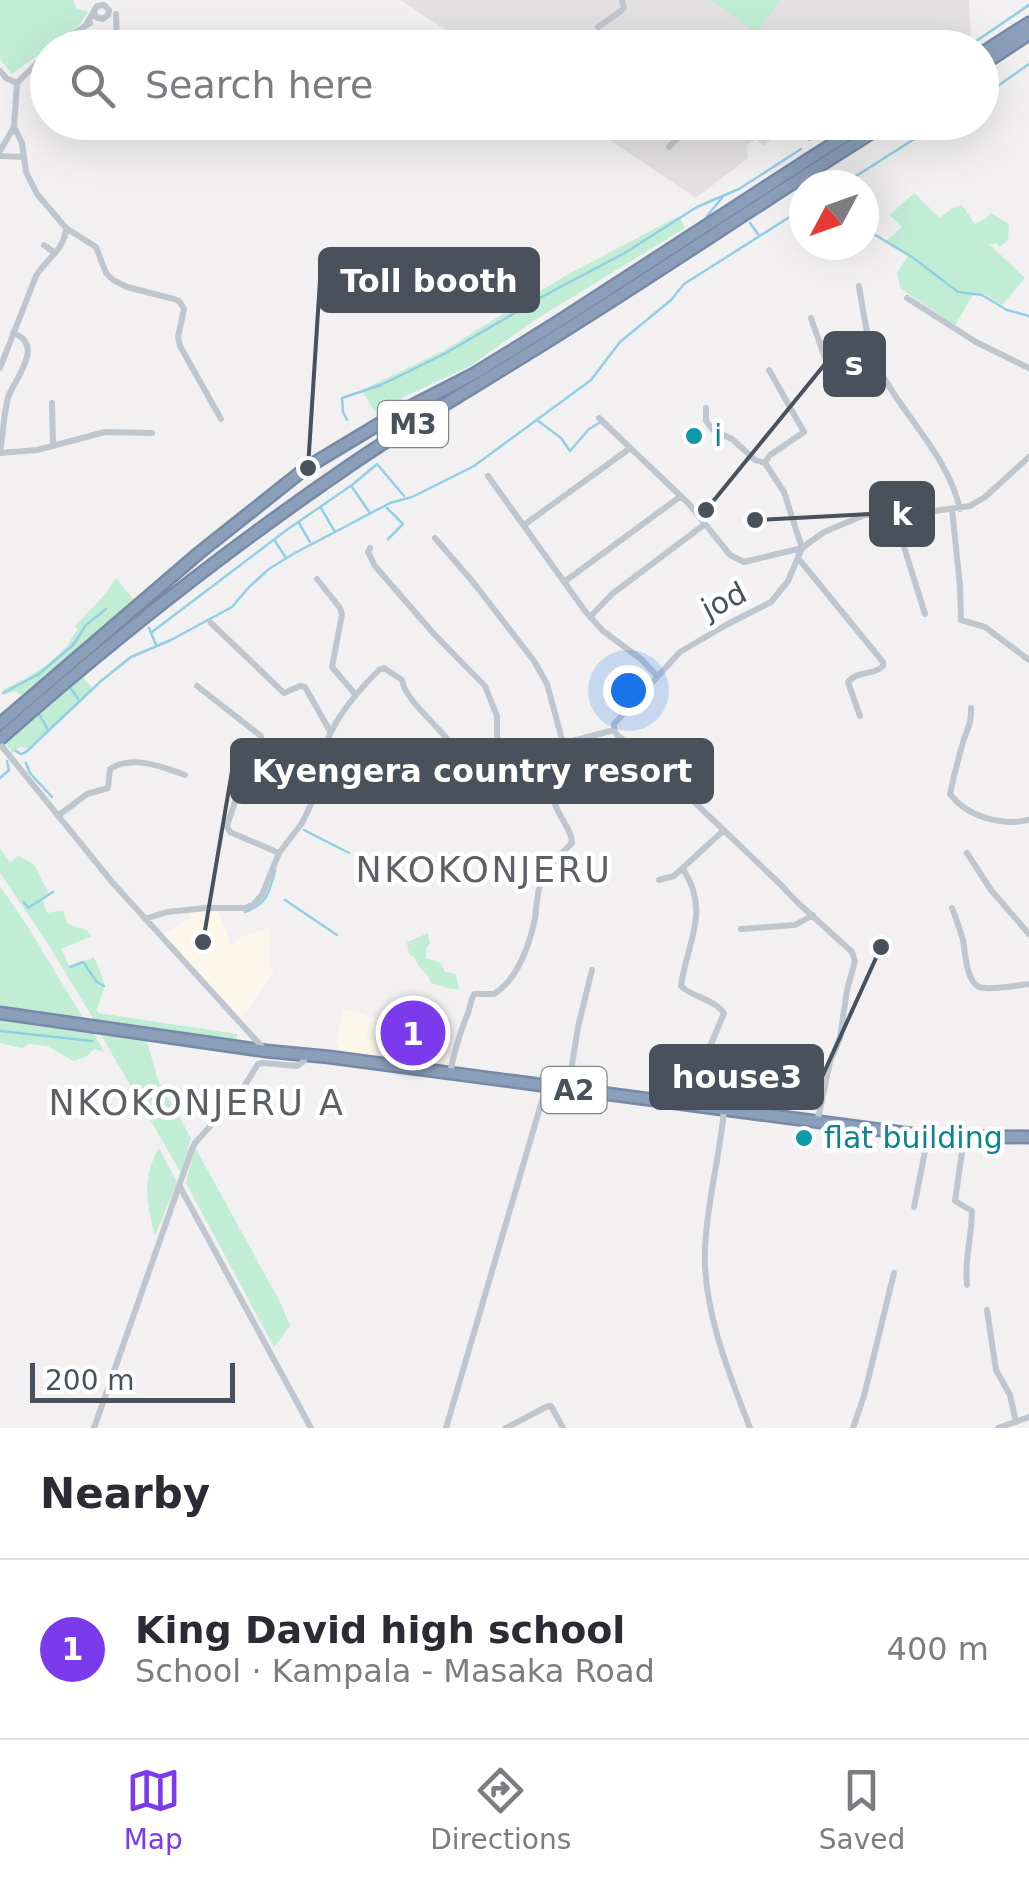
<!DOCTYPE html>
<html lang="en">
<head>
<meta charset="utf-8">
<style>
	:root { --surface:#fff; --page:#f2f2f3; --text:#2b2b33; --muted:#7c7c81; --line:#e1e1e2; --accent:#7c3aed }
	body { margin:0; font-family:"DejaVu Sans",sans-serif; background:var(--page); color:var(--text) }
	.compass { position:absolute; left:789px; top:170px; width:90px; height:90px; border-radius:50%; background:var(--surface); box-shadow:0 10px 40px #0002; rotate:229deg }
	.scale { position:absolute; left:30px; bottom:25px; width:205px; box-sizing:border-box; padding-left:10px; border:5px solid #49525c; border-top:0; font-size:28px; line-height:35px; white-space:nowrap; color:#49525c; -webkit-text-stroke:8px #fff; paint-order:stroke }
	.you { position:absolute; left:628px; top:690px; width:35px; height:35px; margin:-25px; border:8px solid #fff; border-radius:50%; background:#1a73e8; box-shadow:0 0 0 15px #1a73e833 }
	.badge { display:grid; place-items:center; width:65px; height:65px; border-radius:50%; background:var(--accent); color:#fff; font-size:32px; font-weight:700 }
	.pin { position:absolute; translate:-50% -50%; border:5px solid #fff; box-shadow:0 2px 10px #0006 }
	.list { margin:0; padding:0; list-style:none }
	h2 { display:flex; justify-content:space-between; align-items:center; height:130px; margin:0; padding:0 40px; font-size:42px }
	h2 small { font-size:32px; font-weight:400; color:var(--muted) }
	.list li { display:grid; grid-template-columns:65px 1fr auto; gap:30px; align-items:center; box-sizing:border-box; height:180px; padding:0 40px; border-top:2px solid var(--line) }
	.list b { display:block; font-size:38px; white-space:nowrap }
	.list p { margin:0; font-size:32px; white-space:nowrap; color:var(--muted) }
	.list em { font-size:32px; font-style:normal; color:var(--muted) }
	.icon { flex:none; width:55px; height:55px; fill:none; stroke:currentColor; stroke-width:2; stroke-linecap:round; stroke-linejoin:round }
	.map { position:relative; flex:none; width:1029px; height:1428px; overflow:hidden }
	.search { position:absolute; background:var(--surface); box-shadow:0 10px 40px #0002; left:30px; right:30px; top:30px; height:110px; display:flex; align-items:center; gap:25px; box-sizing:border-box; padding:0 35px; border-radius:55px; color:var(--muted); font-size:38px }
	.sheet { height:310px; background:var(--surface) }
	nav { display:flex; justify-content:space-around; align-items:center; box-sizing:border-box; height:140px; border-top:2px solid var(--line); background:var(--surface); font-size:28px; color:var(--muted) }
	nav a { display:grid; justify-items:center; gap:5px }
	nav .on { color:var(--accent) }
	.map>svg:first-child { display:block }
</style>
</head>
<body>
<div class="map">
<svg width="1029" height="1428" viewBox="0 0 1029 1428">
	<rect width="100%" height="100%" fill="#f2f0f0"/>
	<!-- commercial -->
	<path fill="#fbf8eb" d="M190,912H219L231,946L243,936L270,928V969L273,970V974L241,1019L163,934L190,919Z
		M344,1009L380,1020L376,1057L340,1052L336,1042Z"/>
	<!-- education -->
	<path fill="#e3e1e1" d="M400,0H969L971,35L951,48L472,47Z
		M584,123H792L763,146L756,139L746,146L748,158L696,198Z"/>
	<!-- green -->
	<path fill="#c1edd5" d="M0,0H73L76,8L88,12L79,25L12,74L0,59Z
		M711,0H781L756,33Z
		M914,193L940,218L952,208L962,205L975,224L985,219L991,213L1009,224L1008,240L1000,247L995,242L993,245L988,243L1025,278L1002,305L985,294L974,293L955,325L900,288L897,272L908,256L885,242L902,227L890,215Z
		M679,216L685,228L535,320L472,365L374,411L362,390L443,351L565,276Z
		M116,578L135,601L21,695L15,691L4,695L2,692L4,689C26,679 47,667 64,649C71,643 71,636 78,630L75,626L105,594Z
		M83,677L93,689L28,748L19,747L13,753L5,743Z
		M0,849L10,862L18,856L34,864L49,894L42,898L47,913L63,910L68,924L87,930L92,936L61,949L70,967L94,957C105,985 109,980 96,1010L99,1013L237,1034L236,1042L96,1023L46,941L0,873Z
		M0,886L28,927L85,1021L0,1010Z
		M428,933L430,944L426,949V958L441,963L445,972L456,974L459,989H451L431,983C428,972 417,968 414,957L409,954L407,942Z
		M0,1019L94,1033L104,1052L94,1049L87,1056L74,1061L47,1046L29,1044L22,1048L0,1043Z
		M101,1035L147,1042L158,1080L191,1138L181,1173Z
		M195,1147L281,1304L290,1326L274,1347L186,1183Z
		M159,1148L177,1182L155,1236C147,1205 141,1178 159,1148Z"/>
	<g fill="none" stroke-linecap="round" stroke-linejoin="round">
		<!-- stream -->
		<path stroke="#91cfe7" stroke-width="2.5" d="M966,48L1029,5
			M982,97L1029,64
			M809,140L835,122
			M842,185L941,122
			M797,189L804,199
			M707,216L722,198
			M750,223L758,234
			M864,232L872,233L912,257L958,292L982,295L1007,310L1029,316
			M347,420L343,412L342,398L381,385L446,353L547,294L623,254L697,207L739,189L801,149
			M537,420L561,438L570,451L589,429L599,423
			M352,487L370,513
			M321,508L335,532
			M387,508L403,524L388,539
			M299,523L310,542
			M275,541L286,558
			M149,628L156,645
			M152,632L288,529L352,485L377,464L404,496
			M71,689L79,700
			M3,693L39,674L73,645L86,625L106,609
			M39,714L48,730
			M16,751L21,754L26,752L101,681L131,657L171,640L232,607L249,587L269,569L293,554L390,503L412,497L474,466L591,380L620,342L671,300L684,284L804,208
			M26,763L30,773L52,797
			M0,778L9,770L7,761
			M304,830L349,853
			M285,900L337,935
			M24,902L28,908L53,892
			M245,912C269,902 268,894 275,871
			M70,967L83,962L97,982L104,986
			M0,1031L92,1041"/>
		<!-- highway casing -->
		<g stroke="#768aa7" stroke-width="15">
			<path id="highway" d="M982,53L1029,23
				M982,65L1029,34
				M0,724L199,553L306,468L394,415L474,374L558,322L809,159L868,122
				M0,739C112,640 229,548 352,464C427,413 507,368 583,319C686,254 786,186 889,122
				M0,1013L266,1051L329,1057L926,1136L1029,1137"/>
		</g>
		<!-- minor -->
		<path stroke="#bfc6ce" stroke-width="6" d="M116,14L117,48
			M87,23L97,6L104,5L109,10L108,15L103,19L96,17L94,12
			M598,27L621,11L624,8L622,0
			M51,48L90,23
			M0,71L6,78L17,83L14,127L22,143L26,172L37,194L66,228L96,247L106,273L113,280L127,287L174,299L179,301L184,309L178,337L180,346L221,419
			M17,83L48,52
			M669,147L693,122
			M0,151L14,127
			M0,156L24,157
			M44,245L55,253
			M859,286C864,317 868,348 883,376C908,421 948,457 960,509
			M907,298L976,342L1029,368
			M811,318L825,358H831L869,343
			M0,368L36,276C46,259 65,250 66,228
			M52,403L53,446
			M599,418L689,504L730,555L744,562L802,548L824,532L865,515L934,511L970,506L985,497L1029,457
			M0,452C3,437 4,407 9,395C16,378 45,344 13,333
			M0,453L37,450L105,432L152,433
			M765,463L770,455L804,432L769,370
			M488,476L585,611L603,631L641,659L657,676
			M952,509L960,586L961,620L985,627L1029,660
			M895,512L897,529L905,536L904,547L925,614
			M524,525L629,449
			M435,538L473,582L534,661L547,684L563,743
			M370,548L368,552L375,566L434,634L485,686L497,716V736L502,758
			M798,558L883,662V666C873,676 858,670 848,682L860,716
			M317,579L340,608L342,614L332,667L355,694
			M564,582L681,496
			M590,617L612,594L705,524
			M211,623L284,693L300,686L305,687L330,731
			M197,686L261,736L260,746L245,771L227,826L230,832L279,853
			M971,708C971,725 969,724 964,739C959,756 954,775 950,794C967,817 1002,826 1029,820
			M614,730L618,736L647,757L780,884L796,901L852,952L855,961L847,990L840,1038L830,1062L817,1123
			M614,730V724L680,652L726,625L771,602L788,581L802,548L784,492L765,463L755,460L732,439L713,430L706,421V408
			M0,744L112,882L264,1049
			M318,789C316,740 347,702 379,670L384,668L402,680C405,704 454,736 466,767
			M59,815L87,794L108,788L110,769C132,755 161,766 185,775
			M967,853L991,890L1029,934
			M683,869C711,912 687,942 681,986C693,998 713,998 724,1013L706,1056L691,1105
			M659,880L674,876L724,830
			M952,908C956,919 960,929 963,940C965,951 966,981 979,987C988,991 1018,985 1029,984
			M145,919L167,912L206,908H244L253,905L262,895L279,853L302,823L318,790L335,774L347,767L357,765L408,772L448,770L534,751L614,730
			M741,929L795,925L813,915
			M450,1073C454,1053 459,1036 466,1018C470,1010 470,1002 474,994H494C518,979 529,946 535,919C537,906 536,893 542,880C550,866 560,854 572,843C572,830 559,817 555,804L568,777L566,742
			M568,1090L578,1027L592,970
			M724,1110C720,1156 707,1202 705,1248C702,1307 729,1374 750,1428
			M955,1137L962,1152L955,1201L972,1211C972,1236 964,1259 967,1285
			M180,1187L311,1428
			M914,1207L928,1136
			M987,1310L996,1370L1010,1395L1016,1422
			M94,1428L192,1149L195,1143L240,1093L258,1064L263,1063L297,1066L303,1062L306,1056
			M446,1428L546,1087
			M506,1428L548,1406H551L563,1428
			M853,1428L864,1396L894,1273
			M998,1428L1029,1417"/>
		<!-- highway -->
		<use href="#highway" stroke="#8b9fbb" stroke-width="10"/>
	</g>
	<!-- markers -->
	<g fill="#0f9aa8" stroke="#fff" stroke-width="4">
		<circle cx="694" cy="436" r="10"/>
		<circle cx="804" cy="1138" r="10"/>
	</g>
	<g text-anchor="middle" stroke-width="9" stroke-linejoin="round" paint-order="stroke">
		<!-- shield labels -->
		<g fill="#fff" stroke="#80868d" stroke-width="2.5">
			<rect x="378" y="401" width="70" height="46" rx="8"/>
			<rect x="541.5" y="1067" width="65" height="46" rx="8"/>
		</g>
		<g font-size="28" font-weight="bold" fill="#49525c">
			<text x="413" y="434">M3</text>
			<text x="574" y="1100">A2</text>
		</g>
		<!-- culture labels -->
		<g font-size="30" fill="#0d838f" stroke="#fff" text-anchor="start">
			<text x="714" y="446">i</text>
			<text x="824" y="1148">flat building</text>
		</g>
		<!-- street labels -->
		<g font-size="30" fill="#49525c" stroke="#fff">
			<text transform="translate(724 601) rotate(-27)" y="10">jod</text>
		</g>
		<!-- quarter labels -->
		<g font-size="35" letter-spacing="2.5" fill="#5d6064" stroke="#fff">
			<text x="484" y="882">NKOKONJERU</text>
			<text x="197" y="1115">NKOKONJERU A</text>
		</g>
	</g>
	<!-- callouts -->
	<path fill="none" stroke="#49525c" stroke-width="4" d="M308 468L320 280M706 510L825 364M755 520L871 514M203 942L232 771M881 947L822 1077"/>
	<g fill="#49525c" stroke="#fff" stroke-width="4">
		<circle cx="308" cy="468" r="10"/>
		<circle cx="706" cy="510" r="10"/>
		<circle cx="755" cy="520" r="10"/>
		<circle cx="203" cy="942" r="10"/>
		<circle cx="881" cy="947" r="10"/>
	</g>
	<g fill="#49525c" stroke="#49525c" stroke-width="4">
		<rect x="320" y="249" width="218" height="62" rx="10"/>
		<rect x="825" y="333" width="59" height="62" rx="10"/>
		<rect x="871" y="483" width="62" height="62" rx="10"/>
		<rect x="232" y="740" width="480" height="62" rx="10"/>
		<rect x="651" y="1046" width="171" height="62" rx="10"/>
	</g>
	<g font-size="32" text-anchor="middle" font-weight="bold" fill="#fff">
		<text x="429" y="292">Toll booth</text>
		<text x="854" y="375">s</text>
		<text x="902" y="525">k</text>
		<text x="472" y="782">Kyengera country resort</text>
		<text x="737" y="1088">house3</text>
	</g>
</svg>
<svg class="compass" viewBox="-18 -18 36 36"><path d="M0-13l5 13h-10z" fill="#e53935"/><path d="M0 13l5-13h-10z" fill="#7c7c81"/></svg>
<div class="scale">200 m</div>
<div class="you"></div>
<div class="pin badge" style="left:413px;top:1033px">1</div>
<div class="search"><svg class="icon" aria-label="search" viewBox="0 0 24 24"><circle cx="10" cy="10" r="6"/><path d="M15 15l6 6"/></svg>Search here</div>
</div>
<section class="sheet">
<h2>Nearby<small></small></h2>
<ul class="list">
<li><span class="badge">1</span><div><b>King David high school</b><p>School · Kampala - Masaka Road</p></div><em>400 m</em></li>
</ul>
</section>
<nav>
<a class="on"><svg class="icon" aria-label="map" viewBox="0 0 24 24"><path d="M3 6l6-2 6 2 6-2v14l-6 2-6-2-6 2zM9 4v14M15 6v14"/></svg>Map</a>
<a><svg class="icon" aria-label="directions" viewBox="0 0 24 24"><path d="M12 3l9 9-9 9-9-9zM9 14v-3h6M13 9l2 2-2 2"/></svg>Directions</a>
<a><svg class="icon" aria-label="saved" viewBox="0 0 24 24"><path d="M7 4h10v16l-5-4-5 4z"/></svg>Saved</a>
</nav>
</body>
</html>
